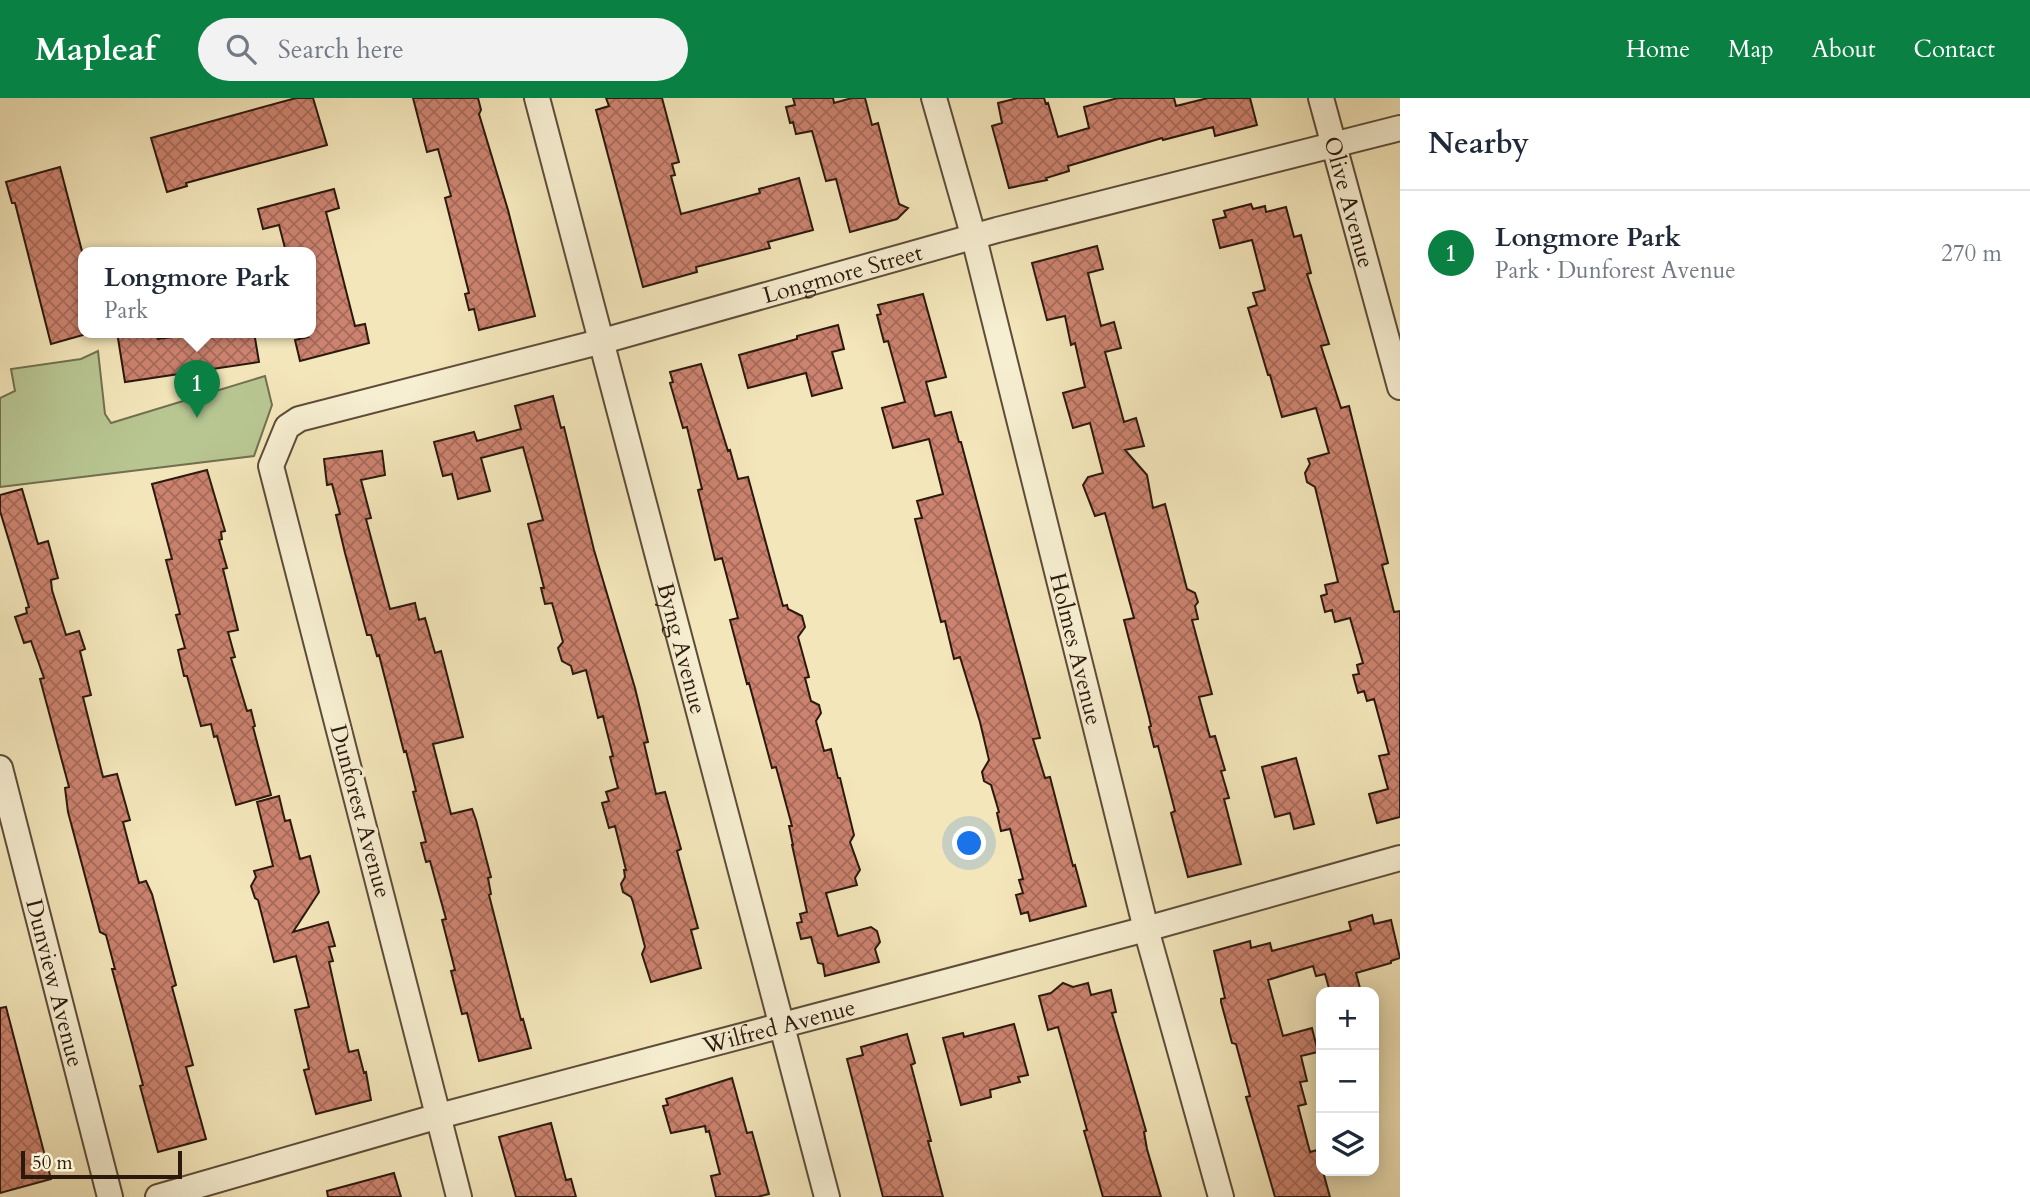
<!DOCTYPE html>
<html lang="en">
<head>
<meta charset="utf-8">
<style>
	:root { --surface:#fff; --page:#f2f2f3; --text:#1f2937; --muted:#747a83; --line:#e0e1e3; --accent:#0b8043 }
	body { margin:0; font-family:Cardo,serif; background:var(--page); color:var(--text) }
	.controls { position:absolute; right:21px; bottom:21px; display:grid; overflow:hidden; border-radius:14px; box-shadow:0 4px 18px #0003 }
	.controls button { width:63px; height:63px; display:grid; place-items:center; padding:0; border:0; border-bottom:2px solid var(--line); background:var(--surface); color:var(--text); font:35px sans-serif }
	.scale { position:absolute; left:21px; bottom:18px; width:161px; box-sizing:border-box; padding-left:7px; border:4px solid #2c190e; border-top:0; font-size:19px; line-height:24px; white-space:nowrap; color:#2c190e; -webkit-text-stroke:5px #f7efd2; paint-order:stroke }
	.you { position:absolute; left:970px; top:746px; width:24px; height:24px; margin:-18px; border:5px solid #fff; border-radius:50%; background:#1a73e8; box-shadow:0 0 0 10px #1a73e833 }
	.badge { display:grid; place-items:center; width:46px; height:46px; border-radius:50%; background:var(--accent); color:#fff; font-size:23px; font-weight:700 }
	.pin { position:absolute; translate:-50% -58px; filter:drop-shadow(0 2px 4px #0008) }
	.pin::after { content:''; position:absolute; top:37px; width:24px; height:21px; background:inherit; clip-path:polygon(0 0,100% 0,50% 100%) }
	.popup { position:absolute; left:78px; top:149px; width:238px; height:91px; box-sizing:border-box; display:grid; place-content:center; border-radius:14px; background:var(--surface); filter:drop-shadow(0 2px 5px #0005); font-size:23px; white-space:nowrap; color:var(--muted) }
	.popup b { font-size:26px; color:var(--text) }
	.popup::after { content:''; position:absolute; left:50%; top:100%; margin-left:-14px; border:14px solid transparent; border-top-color:var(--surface) }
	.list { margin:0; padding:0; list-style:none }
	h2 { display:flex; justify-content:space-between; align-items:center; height:91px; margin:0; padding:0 28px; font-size:30px }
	h2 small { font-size:23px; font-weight:400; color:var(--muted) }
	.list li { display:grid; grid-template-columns:46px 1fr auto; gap:21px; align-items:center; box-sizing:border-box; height:126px; padding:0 28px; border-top:2px solid var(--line) }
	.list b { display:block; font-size:26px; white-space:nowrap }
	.list p { margin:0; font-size:23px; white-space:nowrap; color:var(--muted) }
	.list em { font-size:23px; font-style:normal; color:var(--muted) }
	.icon { flex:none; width:38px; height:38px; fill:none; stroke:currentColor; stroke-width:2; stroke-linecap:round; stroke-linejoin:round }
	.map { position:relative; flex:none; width:1400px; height:1099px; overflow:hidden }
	header { display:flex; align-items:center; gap:42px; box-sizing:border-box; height:98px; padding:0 35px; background:var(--accent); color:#fff }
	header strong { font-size:33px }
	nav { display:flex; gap:38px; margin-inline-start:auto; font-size:24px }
	.search { width:490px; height:63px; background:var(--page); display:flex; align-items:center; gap:18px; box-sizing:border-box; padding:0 24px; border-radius:38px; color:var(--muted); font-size:26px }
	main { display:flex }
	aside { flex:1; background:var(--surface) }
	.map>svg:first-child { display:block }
</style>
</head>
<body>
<header>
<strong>Mapleaf</strong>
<div class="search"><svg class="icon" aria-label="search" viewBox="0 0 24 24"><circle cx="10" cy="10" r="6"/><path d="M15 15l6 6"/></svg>Search here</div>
<nav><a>Home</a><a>Map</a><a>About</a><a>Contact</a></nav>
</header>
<main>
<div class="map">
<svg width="1400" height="1099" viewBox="0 0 1400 1099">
	<defs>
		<pattern id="building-cross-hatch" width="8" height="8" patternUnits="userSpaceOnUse" patternTransform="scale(1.75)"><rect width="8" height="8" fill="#cc836f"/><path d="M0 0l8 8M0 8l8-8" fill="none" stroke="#a66a5a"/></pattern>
	</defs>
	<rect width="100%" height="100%" fill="#f3e6ba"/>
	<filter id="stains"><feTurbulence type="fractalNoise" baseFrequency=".00286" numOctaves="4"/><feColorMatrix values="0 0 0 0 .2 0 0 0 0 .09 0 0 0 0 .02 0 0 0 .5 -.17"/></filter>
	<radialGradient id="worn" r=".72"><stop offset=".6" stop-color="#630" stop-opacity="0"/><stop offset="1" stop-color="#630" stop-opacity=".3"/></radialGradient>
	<!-- park -->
	<path fill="#b8c692" stroke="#727050" stroke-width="2" d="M98,253L105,316L111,325L265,278L272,307L254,358L0,389V300L15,293L11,271L81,261Z"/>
	<!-- building -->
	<path fill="url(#building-cross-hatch)" stroke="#2c190e" stroke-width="2" d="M296,0H313L327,47L186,85L187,88L167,94L151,40Z
		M413,0H478L481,12L479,16L508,112L535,218L479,232L474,211L469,212L465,196L469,195L445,100L451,98L438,51L427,54Z
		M606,0H662L679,64L672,66L675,77L671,78L681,116L760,95L759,91L799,80L813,132L768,144L770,150L696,169L697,174L643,189L596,12L609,8Z
		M793,0H833L834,5L852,0H865L872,27L878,25L899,106L908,110L897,121L850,134L836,81L826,83L812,33L796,36L793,24L790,25L786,9L795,7Z
		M1018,0H1044L1046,6L1048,5L1058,39L1089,30L1084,9L1118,0H1174L1176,8L1208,0H1250L1257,27L1215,38L1213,29L1163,42L1162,40L1068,68L1069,73L1046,80L1047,82L1009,90L992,28L1002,25L998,5Z
		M60,69L83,157V237L51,246L15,105H12L6,84Z
		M334,91L339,110L326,114L355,228L365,226L369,245L300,263L295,242L308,239L306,234H311V154H286L279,127L263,131L258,111Z
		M1251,106L1253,111L1265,108L1266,114L1286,109L1294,139L1301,137L1311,175L1307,176L1329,246L1321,248L1341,310L1349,308L1388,465L1382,467L1394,514L1400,513V719L1377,725L1369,696L1388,691L1379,658L1389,656L1374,601L1367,603L1364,593L1358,595L1353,577L1359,576L1357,567L1363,565L1350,520L1335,524L1332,512L1325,514L1321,498L1327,496L1325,487L1338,484L1315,389L1307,384L1305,375L1310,366L1308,361L1329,355L1316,310L1282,319L1270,277H1268L1248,210L1257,207L1253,195L1265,192L1252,142L1220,150L1213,122L1226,119L1224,113Z
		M1097,148L1103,171L1088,175L1101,228L1114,224L1121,250L1105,254L1124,324L1136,320L1144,348L1125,352L1147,377L1153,410L1165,406L1187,491L1195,495L1198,504L1195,508L1198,521L1192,522L1212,596L1199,599L1210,639L1215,638L1222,662L1225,672L1221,673L1229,700L1224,701L1241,766L1188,779L1171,715L1175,713L1158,648L1154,649L1149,629L1151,628L1149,619L1124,522L1134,520L1105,415L1095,418L1083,387L1088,379L1103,375L1090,325L1073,330L1063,295L1085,289L1075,245L1071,247L1065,218L1047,222L1032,165Z
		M923,196L946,279L926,284L935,318L951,314L959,344H961L1040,640L1033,641L1045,680L1050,679L1073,768L1075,767L1086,808L1030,823L1028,814L1021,816L1016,797L1023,795L1019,782L1023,781L1010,731L1001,733L997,715L999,714L991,687L984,683L982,674L989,662L980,624L960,559L954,561L945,523L941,524L915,421L922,420L917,403L943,396L929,341L893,350L882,310L905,304L888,243L884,244L877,217L881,216L878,207Z
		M838,227L844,251L832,254L842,290L812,298L806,275L748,290L739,257L797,241V238Z
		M117,234H157L158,241L210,234H254L259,264L125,284Z
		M701,266L728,353L730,352L738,381L748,379L783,508L787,507L788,511L802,518L805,529L798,539L809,579L805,580L811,603L819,607L821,615L816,623L824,653L831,651L838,680H840L854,737L850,744L860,772L855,780L857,787L826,795L838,838L871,829L877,833L880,844L875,851L879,864L825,878L823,866L818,865L811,839L801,841L797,825L802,824L800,816L807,814L792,747H793L789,728H792L776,669L772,670L749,585L747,586L730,522L738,520L722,460L715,462L698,392L702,391L687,329L683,330L670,285L673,284L670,274Z
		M553,298L561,330L564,329L594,452L635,590L648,644L644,645L656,696L665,694L681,751L677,753L698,830L691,832L701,870L651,884L642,856L645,849L633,804L631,799L623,794L621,786L625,779L624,772H626L615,728L609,730L602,705L609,703L606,694L618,690L610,659L613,658L603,618L598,620L586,572L573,576L571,568L562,563L558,550L563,544L552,505L545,506L541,490H544L528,426L543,422L523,349L481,360L490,393L458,401L452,376L443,378L434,344L474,334L477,343L521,331L515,308Z
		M382,353L385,377L361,382L371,420L366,421L390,511L415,505L419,522L425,520L435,555L441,553L463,639L433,646L451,716L472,711L476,722L491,779L488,780L491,796L489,797L521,922L523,921L531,950L479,963L467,915L462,916L451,873L455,872L442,822L446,821L430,763L426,764L421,745L426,744L413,694L416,693L406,653L404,654L379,557L377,558L371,537H367L345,455L336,417L340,416L332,386L327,387L324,361Z
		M207,372L225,433L221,434L222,441L219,442L227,470L223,471L238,532L228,534L235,559L231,560L247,613L251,612L255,628L253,629L271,697L236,707L217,638L214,639L211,626L201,628L187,578H184L178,552L185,550L176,517L180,516L166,462L172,461L152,386Z
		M22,391L38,446L48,443L58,480L51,482L52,492L66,537L79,533L85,551L80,553L91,597L83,599L103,679L117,676L130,722L123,724L139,785L146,783L152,796L176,887L172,889L193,967L186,969L206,1041L158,1054L140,988L143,987L112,871H115L106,837L100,834L68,714L65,690L69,689L40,581L44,580L31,543L24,545L15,519L27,515L26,510L29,509L0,413V397Z
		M1296,660L1314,726L1294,731L1290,715L1275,719L1262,669Z
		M279,698L285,723L290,722L300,761L310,758L319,794L293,834L328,824L335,848L329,849L333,863L329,864L349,954L358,952L364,975L366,974L371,1002L316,1016L304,972L309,971L295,912L309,909L296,858L274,864L258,802L255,800L251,788L256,779L254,773L273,768L257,704Z
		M1372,817L1374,826L1391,822L1400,860L1391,863V865L1356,875L1361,894H1330L1325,876L1316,878L1313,868L1268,882L1283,938L1312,930L1318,954L1301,958L1307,983L1300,984L1306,1006L1298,1008L1310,1054L1317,1052L1330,1099H1275L1246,999L1250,998L1236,946L1232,945L1221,904V901L1225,900L1214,853L1250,843L1251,850L1270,845L1272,853L1351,832L1349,824Z
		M1063,885L1073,889L1088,885L1091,897L1111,892L1116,914L1112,915L1146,1033L1144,1034L1147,1051L1161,1099H1103L1084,1033L1087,1032L1058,929L1048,932L1039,898L1051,895Z
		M6,909L51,1081L0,1095V910Z
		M1014,926L1028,977L1018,979L1020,984L990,992L991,999L961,1007L943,940L963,935L964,939Z
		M907,936L915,965L911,967L931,1043H928L943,1099H883L847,961L863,957L861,949Z
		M732,980L747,1035L752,1034L769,1096L757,1099H716L711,1078L720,1076L709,1033L706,1034L705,1028L671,1035L663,1008L668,1007L666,1001Z
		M551,1025L566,1082L571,1081L576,1099H516L499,1039Z
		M394,1075L401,1099H328L327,1093Z"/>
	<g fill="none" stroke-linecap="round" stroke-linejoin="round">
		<!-- minor casing -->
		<g stroke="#5e4c39" stroke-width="28">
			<g id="minor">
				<path id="s1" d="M537,0L827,1099"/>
				<path id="s2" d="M934,0L974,140L1146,831L1221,1099"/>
				<path id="s3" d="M1321,0L1400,289"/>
				<path id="s4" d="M0,670L110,1099"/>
				<path id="s5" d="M158,1099L439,1018L1146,831L1400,760"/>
				<path id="s6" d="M459,1099L271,368L287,329L299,321L603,243L997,132L1400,30"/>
			</g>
		</g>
		<!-- minor -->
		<use href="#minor" stroke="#f7efd2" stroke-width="24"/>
	</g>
	<g text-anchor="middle" stroke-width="7" stroke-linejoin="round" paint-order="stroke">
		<!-- street labels -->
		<g font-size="23" fill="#2c190e" stroke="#f7efd2">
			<text dy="8" stroke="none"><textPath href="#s3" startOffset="108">Olive Avenue</textPath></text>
			<text dy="8" stroke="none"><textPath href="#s6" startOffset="1374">Longmore Street</textPath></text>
			<text dy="8" stroke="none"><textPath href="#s1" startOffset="569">Byng Avenue</textPath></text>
			<text dy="8" stroke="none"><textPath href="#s2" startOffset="569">Holmes Avenue</textPath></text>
			<text transform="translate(361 713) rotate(75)" y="8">Dunforest Avenue</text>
			<text dy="8" stroke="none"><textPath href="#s4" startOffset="222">Dunview Avenue</textPath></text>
			<text dy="8" stroke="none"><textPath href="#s5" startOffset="644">Wilfred Avenue</textPath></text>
		</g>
	</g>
	<rect width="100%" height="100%" filter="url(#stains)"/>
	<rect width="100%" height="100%" fill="url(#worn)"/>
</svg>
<div class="controls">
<button>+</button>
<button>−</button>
<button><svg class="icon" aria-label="layers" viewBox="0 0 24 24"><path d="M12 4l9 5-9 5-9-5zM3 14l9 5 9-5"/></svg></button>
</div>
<div class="scale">50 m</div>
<div class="you"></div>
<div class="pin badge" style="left:197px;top:320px">1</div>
<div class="popup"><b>Longmore Park</b>Park</div>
</div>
<aside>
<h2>Nearby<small></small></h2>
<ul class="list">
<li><span class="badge">1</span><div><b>Longmore Park</b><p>Park · Dunforest Avenue</p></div><em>270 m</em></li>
</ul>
</aside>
</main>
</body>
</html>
